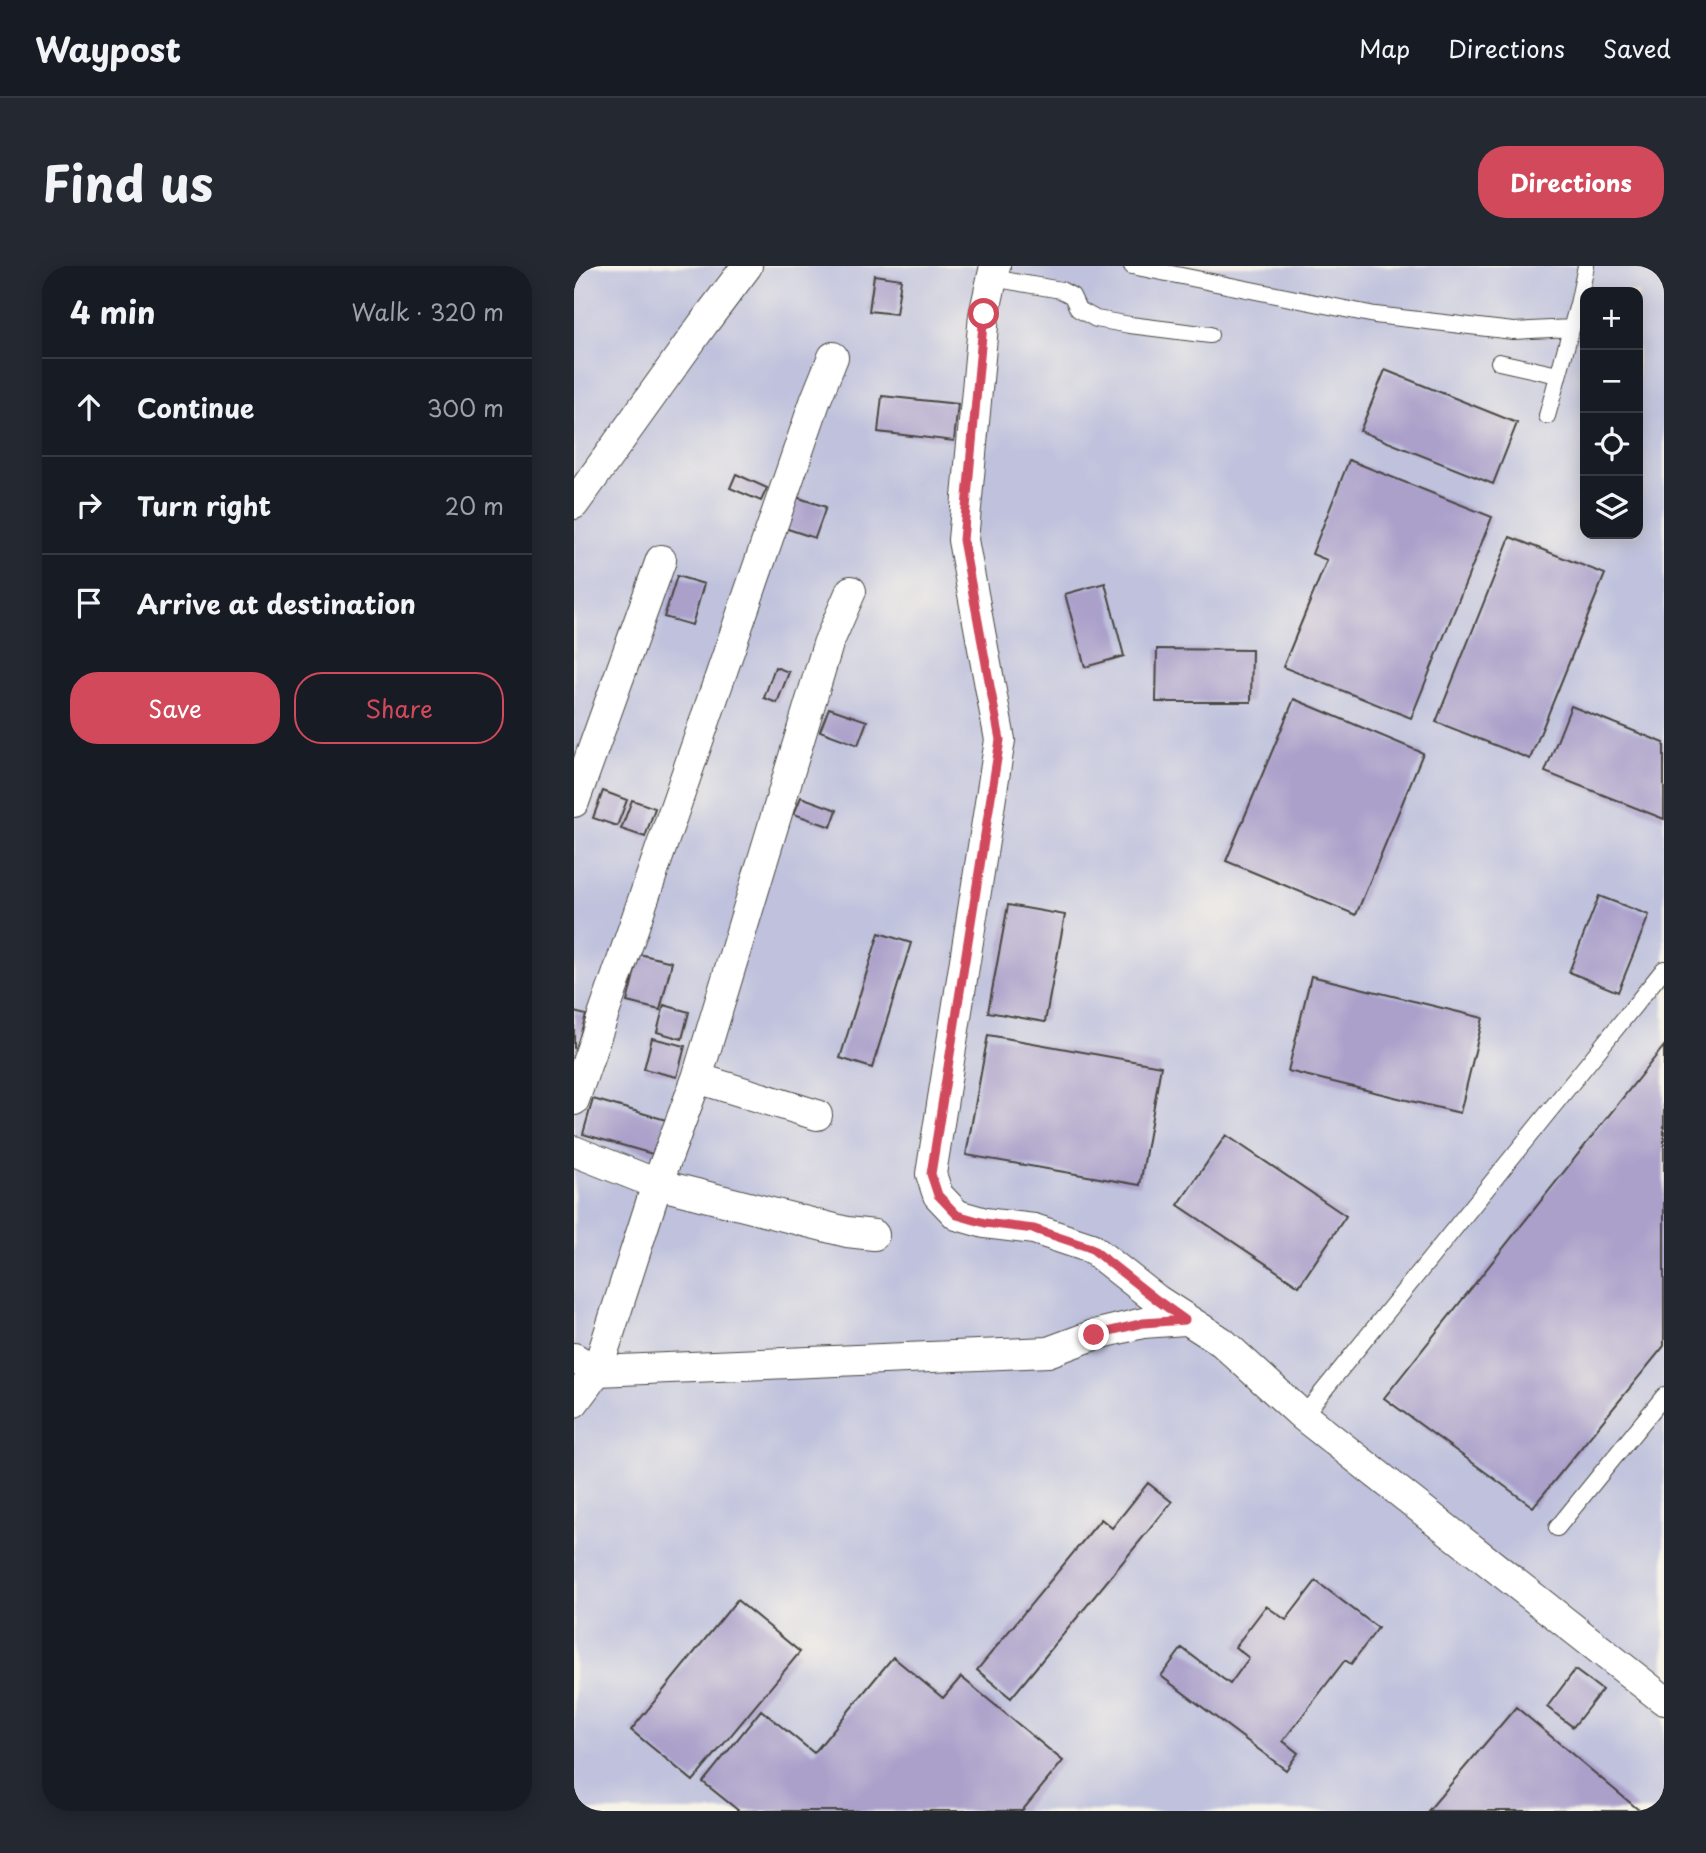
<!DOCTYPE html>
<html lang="en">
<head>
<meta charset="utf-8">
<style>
	:root { --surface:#171b24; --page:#242831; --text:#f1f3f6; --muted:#9ea1a6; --line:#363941; --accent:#d1495b }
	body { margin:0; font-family:"Playpen Sans",sans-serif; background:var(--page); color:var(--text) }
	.controls { position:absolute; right:21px; top:21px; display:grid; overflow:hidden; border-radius:14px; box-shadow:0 4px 18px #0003 }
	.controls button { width:63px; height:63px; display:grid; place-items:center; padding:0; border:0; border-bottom:2px solid var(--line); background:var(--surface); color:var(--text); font:35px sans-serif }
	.stop { position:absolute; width:21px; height:21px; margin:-16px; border:5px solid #d1495b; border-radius:50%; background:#fff }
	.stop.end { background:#d1495b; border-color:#fff; box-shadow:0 2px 7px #0008 }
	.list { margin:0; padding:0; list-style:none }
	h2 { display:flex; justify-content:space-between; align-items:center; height:91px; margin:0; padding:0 28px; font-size:30px }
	h2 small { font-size:23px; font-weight:400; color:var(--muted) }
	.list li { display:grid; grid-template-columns:46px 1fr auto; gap:21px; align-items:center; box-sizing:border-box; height:98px; padding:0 28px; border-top:2px solid var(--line) }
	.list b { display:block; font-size:26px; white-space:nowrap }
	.list em { font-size:23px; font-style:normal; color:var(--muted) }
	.actions { display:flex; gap:14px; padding:21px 28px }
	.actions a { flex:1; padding:16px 0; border:2px solid var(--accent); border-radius:28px; text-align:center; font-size:24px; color:var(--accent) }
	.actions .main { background:var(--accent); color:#fff }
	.icon { flex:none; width:38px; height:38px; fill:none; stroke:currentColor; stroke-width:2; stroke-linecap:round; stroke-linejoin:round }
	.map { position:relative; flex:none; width:1090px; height:1545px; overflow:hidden; border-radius:28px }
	header { display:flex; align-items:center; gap:42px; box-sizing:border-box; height:98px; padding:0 35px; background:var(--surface); border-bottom:2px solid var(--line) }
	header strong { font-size:33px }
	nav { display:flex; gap:38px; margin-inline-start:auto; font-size:24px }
	.intro { display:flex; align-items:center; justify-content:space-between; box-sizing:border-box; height:168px; padding:0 42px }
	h1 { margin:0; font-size:49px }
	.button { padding:18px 32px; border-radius:28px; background:var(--accent); color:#fff; font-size:24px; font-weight:700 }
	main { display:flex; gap:42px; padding:0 42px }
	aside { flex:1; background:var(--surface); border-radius:28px; box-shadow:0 4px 18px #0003 }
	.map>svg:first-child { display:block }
</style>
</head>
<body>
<header>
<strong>Waypost</strong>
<nav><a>Map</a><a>Directions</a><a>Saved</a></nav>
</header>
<div class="intro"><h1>Find us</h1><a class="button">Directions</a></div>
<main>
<aside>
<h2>4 min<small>Walk · 320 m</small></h2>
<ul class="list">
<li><svg class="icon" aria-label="ahead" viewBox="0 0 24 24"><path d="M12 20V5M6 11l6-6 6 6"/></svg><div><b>Continue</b></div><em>300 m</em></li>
<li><svg class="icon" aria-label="right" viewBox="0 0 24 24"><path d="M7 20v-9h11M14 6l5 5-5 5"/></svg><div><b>Turn right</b></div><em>20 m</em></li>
<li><svg class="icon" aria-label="arrive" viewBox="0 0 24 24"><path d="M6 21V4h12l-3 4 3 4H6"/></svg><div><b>Arrive at destination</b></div></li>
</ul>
<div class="actions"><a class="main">Save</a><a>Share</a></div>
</aside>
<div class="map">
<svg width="1090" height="1545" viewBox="0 0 1090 1545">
	<rect width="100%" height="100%" fill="#f7f3e8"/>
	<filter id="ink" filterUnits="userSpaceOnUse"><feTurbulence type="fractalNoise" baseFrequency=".0143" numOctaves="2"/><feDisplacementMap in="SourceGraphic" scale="14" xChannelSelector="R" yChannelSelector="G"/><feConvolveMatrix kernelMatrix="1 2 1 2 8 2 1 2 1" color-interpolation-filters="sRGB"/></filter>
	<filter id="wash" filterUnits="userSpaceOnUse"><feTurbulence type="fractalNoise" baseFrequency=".00686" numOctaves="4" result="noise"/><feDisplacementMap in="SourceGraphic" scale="28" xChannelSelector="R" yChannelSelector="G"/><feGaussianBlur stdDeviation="1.57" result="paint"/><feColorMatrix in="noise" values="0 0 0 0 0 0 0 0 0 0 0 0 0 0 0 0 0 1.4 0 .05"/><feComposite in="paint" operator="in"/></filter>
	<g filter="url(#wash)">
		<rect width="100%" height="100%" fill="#eeddbc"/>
		<!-- industrial -->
		<path fill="#c0c2dd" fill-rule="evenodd" d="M0,0H1090V1545H0ZM1011,26H1064V268H1011Z"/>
		<g id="blocks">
			<!-- building -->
			<path fill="#aaa0ca" d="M300,9L327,13L322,48L295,45Z
				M811,104L943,157L919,218L786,165Z
				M308,130L384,138L380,175L304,166Z
				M775,194L918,251L837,452L709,401L753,294L738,288Z
				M162,208L193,222L187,235L156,222Z
				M222,231L252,241L241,272L211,262Z
				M936,271L1031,308L956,493L862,456Z
				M103,310L130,318L118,359L90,351Z
				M531,317L550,390L511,401L491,328Z
				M583,383L678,384L677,436H582Z
				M201,401L215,406L203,437L190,432Z
				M720,433L849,487L782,649L652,595Z
				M997,440L1090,477V553L971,506Z
				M255,442L293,455L284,479L246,465Z
				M29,525L53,534L43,560L19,552Z
				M227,531L263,544L257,561L220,548Z
				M58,534L81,542L71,571L47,563Z
				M1025,630L1075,649L1044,726L995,706Z
				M434,639L491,649L471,756L414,746Z
				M305,667L337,677L298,802L266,792Z
				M65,688L98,696L86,744L53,736Z
				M737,710L909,752L886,847L714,805Z
				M90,739L115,746L108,773L83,766Z
				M0,746L12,749L2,783L0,782Z
				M414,769L587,800L566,919L392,889Z
				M78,772L111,780L103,811L70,803Z
				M1090,780V1080L959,1241L810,1132Z
				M19,833L92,854L82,889L9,868Z
				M652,869L772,950L725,1020L604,939Z
				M574,1217L598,1236L437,1432L403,1404L527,1253L538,1262Z
				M742,1315L804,1362L777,1398L771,1394L709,1475L724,1487L712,1504L587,1410L608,1382L656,1418L675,1392L661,1381L692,1340L712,1354Z
				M163,1334L226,1386L119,1515L57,1464Z
				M319,1391L369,1432L387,1411L489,1495L448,1545H165L129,1516L187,1444L240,1487Z
				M1001,1404L1028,1424L999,1461L973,1441Z
				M942,1441L1066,1545H854Z"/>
		</g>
	</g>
	<g filter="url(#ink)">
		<use href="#blocks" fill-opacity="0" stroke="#484641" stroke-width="2"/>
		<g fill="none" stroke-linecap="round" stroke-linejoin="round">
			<!-- lane casing -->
			<g stroke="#484641" stroke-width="18">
				<path id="lane" d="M558,0L801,49L939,65L997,62
					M418,12L487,24L498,30L504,43L522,53L556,59L636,69
					M925,96L984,109
					M973,150L1004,38L1012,0
					M729,1150L1090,703
					M983,1262L1090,1130"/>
			</g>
			<!-- street casing -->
			<g stroke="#484641" stroke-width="32">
				<path id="street" d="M421,0L410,49L389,274L426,474L357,908L364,929L383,949L411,957L460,963L517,982L583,1034L648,1076L729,1150L1090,1434
					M0,238L129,58L173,0
					M0,536L87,294
					M123,812L243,849
					M0,834L242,133L259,91
					M0,885L83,918L273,966L300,969
					M0,1092L23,1105L474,1086L520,1069L569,1057L611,1054
					M0,1136L23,1105L83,918L123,812L254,378L277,325"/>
			</g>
			<!-- lane -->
			<use href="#lane" stroke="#fff" stroke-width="16"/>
			<!-- street -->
			<use href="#street" stroke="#fff" stroke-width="30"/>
		</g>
	</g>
	<g fill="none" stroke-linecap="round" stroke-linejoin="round" filter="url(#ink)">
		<!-- route -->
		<path stroke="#d1495b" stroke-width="9" d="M410,48L389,274L426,474L357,908L364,929L383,949L411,957L460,963L517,982L583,1034L611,1054L569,1057L520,1069"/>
	</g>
</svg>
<div class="controls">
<button>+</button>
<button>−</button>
<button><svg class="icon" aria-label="locate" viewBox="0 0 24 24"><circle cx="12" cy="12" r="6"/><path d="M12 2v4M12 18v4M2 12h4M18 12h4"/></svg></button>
<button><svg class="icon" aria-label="layers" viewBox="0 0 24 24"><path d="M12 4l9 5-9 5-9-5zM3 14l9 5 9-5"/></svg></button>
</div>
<div class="stop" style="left:410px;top:48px"></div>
<div class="stop end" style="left:520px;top:1069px"></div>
</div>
</main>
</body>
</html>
